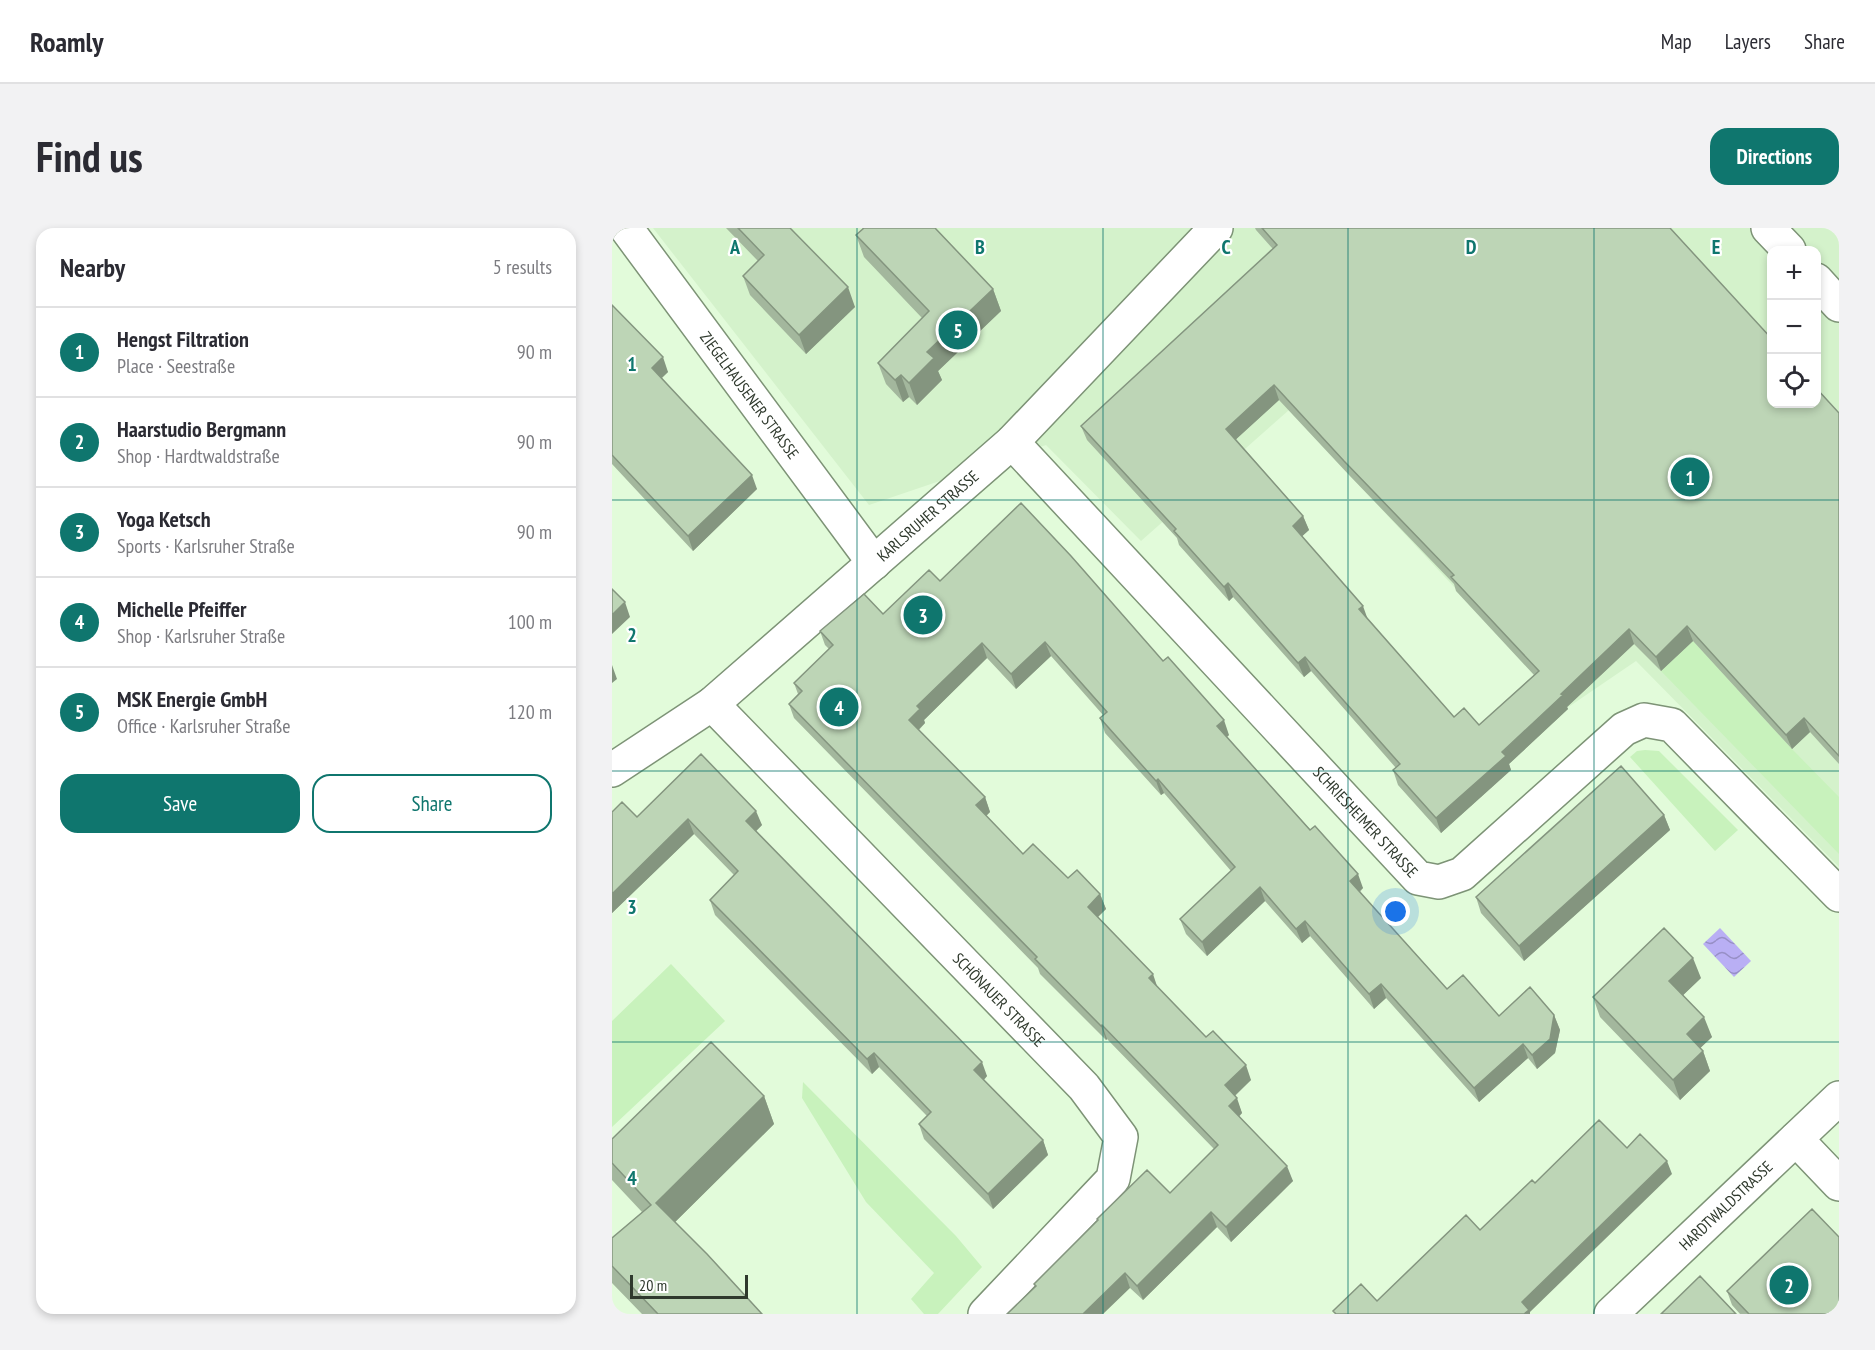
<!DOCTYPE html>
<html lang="en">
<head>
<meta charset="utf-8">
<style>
	:root { --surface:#fff; --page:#f2f2f3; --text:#2b2b33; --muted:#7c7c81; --line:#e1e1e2; --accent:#0f766e }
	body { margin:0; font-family:"PT Sans Narrow",sans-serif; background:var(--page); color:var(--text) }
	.controls { position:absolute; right:18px; top:18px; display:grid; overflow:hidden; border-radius:12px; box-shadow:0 3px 9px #0003 }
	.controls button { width:54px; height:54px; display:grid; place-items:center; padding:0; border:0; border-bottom:2px solid var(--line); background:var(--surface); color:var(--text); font:30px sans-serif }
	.scale { position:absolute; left:18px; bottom:15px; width:118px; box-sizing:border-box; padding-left:6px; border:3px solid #2f392d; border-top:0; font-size:16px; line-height:21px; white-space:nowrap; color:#2f392d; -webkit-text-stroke:4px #fff; paint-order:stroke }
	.you { position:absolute; left:784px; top:684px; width:21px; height:21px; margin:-15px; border:4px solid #fff; border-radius:50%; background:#1a73e8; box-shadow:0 0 0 9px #1a73e833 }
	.badge { display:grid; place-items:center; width:39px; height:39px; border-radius:50%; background:var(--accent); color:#fff; font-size:20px; font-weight:700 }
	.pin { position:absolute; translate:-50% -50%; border:3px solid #fff; box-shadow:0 2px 6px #0006 }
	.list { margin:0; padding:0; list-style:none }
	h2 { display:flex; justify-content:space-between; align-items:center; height:78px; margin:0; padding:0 24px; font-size:26px }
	h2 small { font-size:20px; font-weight:400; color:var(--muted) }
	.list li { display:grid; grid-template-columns:39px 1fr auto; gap:18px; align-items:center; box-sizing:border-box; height:90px; padding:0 24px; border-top:2px solid var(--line) }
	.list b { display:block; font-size:22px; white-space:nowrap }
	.list p { margin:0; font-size:20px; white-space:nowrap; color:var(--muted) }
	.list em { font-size:20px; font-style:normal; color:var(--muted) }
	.actions { display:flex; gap:12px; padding:18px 24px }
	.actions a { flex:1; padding:14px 0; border:2px solid var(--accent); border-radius:18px; text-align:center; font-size:21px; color:var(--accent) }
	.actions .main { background:var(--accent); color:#fff }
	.icon { flex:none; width:33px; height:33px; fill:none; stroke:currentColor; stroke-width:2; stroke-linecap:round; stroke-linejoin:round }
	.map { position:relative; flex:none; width:1227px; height:1086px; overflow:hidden; border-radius:18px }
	header { display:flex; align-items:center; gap:36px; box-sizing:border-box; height:84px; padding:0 30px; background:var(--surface); border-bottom:2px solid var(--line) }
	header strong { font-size:28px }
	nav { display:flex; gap:33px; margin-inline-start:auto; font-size:21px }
	.intro { display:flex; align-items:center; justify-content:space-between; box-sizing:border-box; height:144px; padding:0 36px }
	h1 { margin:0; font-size:42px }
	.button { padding:15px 27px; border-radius:18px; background:var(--accent); color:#fff; font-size:21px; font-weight:700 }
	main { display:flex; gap:36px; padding:0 36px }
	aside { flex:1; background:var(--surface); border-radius:18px; box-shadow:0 3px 9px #0003 }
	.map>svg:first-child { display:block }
</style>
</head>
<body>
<header>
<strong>Roamly</strong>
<nav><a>Map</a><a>Layers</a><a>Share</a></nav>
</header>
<div class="intro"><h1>Find us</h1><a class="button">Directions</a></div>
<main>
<aside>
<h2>Nearby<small>5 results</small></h2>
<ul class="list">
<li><span class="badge">1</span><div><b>Hengst Filtration</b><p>Place · Seestraße</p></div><em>90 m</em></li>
<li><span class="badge">2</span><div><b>Haarstudio Bergmann</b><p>Shop · Hardtwaldstraße</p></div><em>90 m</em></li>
<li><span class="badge">3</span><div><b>Yoga Ketsch</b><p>Sports · Karlsruher Straße</p></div><em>90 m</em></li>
<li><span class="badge">4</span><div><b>Michelle Pfeiffer</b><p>Shop · Karlsruher Straße</p></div><em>100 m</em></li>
<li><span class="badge">5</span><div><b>MSK Energie GmbH</b><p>Office · Karlsruher Straße</p></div><em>120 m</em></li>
</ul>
<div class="actions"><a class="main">Save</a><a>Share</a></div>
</aside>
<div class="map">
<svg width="1227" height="1086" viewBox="0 0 1227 1086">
	<defs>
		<pattern id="water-waves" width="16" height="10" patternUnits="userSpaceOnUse" patternTransform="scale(1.5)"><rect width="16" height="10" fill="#b9aff4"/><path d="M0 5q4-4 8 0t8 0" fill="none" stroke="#978fc6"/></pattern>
	</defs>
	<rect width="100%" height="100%" fill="#e2fbda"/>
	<!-- built -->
	<path fill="#d4f2cb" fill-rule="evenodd" d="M41,0H1227V639L1024,433L955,480L677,182L529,313L434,217L257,277ZM1160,22H1204V176H1160Z"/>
	<!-- green -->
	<path fill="#c8f2bc" d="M1081,413L1180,521L1227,569V626L1049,443Z
		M1033,522L1047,523L1126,602L1103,623L1018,529L1025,523Z
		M59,736L113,793L0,899V793Z
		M191,854L344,1008L370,1039L326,1086H312L299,1071L322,1045L254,974L190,870Z"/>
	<!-- water -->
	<path fill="url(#water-waves)" d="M1108,700L1139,733L1122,749L1091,716Z"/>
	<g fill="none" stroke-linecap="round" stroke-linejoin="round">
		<!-- minor casing -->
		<g stroke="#7d9376" stroke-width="36">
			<g id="minor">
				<path id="s1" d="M14,0L262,335"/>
				<path d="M1156,0L1177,22"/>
				<path d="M1204,52L1227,77"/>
				<path id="s2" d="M400,214L806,650L827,654L850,646L1012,501L1032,492L1060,497L1227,667"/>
				<path id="s3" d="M100,476L472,859L509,909L501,951L373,1086"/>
				<path id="s4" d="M0,542L100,476L400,214L604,0"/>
				<path d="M1184,911L1227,956"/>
				<path id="s5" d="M999,1086L1227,870"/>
			</g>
		</g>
		<!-- minor -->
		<use href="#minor" stroke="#fff" stroke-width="33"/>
	</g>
	<!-- wall -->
	<path fill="#a3b79d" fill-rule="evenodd" d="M114,0H178L243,79L194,126L138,67L131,48L146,33Z
		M250,0H323L381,61L389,83L326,143L330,152L305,177L297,169L291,174L274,156L266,135L310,90L252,29L244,7L251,1Z
		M643,0H1058L1227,185V536L1198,504L1180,521L1081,413L1049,443L1022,416L955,479L956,481L897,536L899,542L829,605L786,557L781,542L784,540L699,443L692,449L621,369L617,373L567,317L565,310L475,212L469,198L661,21L644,2ZM667,172L737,247L842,356L844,363L922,447L867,497L842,489L756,391L690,308L697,302L691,288L624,211Z
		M0,77L56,144L50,150L145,261L81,323L0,236Z
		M328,353L617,507L615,509L751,660L748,664L835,761L887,788L942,787L948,802L943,825L925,841L916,830L867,874L774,770L762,781L698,708L690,715L653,673L595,728L574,706L568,691L619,643L552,565L549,567L493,505L488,490L491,487L439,428L404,461L375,430L312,492L313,495L307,502L373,569L378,584L374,588L411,626L456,650L488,666L494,681L485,689L546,760L594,809L639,852L623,868L630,885L627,889L681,953L619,1014L605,999L531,1072L518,1060L423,1058L422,1056L485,992V991L558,965L602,921L495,811L494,812L428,746L426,740L182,490L177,476L186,466L182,455L217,421L213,417L208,403L271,386Z
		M89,526L150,597L144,603L375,848L372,852L431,912L436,927L381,981L312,911L307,896L315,888L267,839L260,846L103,687L98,672L122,647L82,606L0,685V584L25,589Z
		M1052,587L1058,602L912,733L869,685L864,669Z
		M1089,750L1071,767L1100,809L1088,820L1091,823L1098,843L1068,872L988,789L981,769Z
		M152,868L162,896L63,994L150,1086H30L0,1055V1010L30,984L0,952V911Z
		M1115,1063L1227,1086H1128L1120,1077Z"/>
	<!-- shaded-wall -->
	<path fill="#84957f" d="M236,59L243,79L194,126L187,107Z
		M381,61L389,83L326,143L330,152L305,177L297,155L315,124Z
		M51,129L56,144L45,154L40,140Z
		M289,147L297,169L291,174L283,152Z
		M662,157L667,172L620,215L614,201Z
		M140,247L145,261L81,323L76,308Z
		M691,288L697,302L686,312L681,298Z
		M616,355L621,369L617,373L612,359Z
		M13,374L18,389L0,406V387Z
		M751,378L756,392L747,381Z
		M1075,398L1081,413L1049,443L1044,429Z
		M1017,401L1022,416L955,479L956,481L897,536L899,542L829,605L824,590L949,466Z
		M433,414L439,428L404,461L399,446Z
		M370,415L375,430L312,492L313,495L302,506L297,492L305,478Z
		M693,429L699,443L692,449L686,435Z
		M0,437L5,451L0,455Z
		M1192,490L1198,504L1180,521L1174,507Z
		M612,492L617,507L610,513L605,498Z
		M546,551L552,565L549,567L544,553Z
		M373,569L378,584L370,592L364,577Z
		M144,583L150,597L140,607L134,593Z
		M1052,587L1058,602L912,733L907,718Z
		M76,591L82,606L0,685V666Z
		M746,646L751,660L743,667L738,653Z
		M648,659L653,673L595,728L590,714Z
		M488,666L494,681L481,694L476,679Z
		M693,693L698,708L690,715L684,701Z
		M1081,730L1089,750L1065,773L1057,753Z
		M541,746L546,761L537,750Z
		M769,756L774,770L762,781L757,766Z
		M942,787L948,802L943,825L925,841L920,827Z
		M1092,789L1100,809L1082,826L1075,806Z
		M490,797L495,811L494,812L489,798Z
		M911,816L916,830L867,874L862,860Z
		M1091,823L1098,843L1068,872L1061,852Z
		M262,825L267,839L260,846L255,831Z
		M370,834L375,848L367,857L362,842Z
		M634,837L639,852L618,872L613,857Z
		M152,868L162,896L54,1003L44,975Z
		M625,870L630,885L622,893L617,878Z
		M431,912L436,927L381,981L376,966Z
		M1055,933L1060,946L918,1084V1086H912L910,1074Z
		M675,938L681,953L619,1014L614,999Z
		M599,984L605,999L531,1072L525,1058Z
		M513,1045L518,1060L491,1086H471Z"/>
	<!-- building -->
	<path fill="#bdd5b6" stroke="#84957f" stroke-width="1.5" fill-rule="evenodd" d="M126,0H178L236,59L187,107L131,48L152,27Z
		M252,0H323L381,61L315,124L322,130L297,155L289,147L283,152L266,135L317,83L244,7Z
		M650,0H1058L1160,111V176H1204V160L1227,185V528L1192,490L1174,507L1075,398L1044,429L1017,401L949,466L951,467L890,524L894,528L824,590L781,542L788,536L693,429L686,435L616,355L612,359L562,303L564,301L469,198L665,17ZM662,157L732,233L842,347L839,349L927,443L867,497L852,480L842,489L747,381L751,378L681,298L691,288L614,201Z
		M0,77L51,129L40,140L140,247L76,308L0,227Z
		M409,275L459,328L551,433L556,429L612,492L605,498L698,602L703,598L746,646L738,653L835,761L851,747L887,788L918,759L942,787L938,811L920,827L911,816L862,860L769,756L757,766L693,693L684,701L648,659L590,714L568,691L623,639L546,551L544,553L488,490L495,484L433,414L399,446L370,415L305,478L308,481L297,492L373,569L364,577L411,626L421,616L456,650L465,642L488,666L476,679L541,746L537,750L594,809L601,803L634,837L613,857L625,870L617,878L675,938L614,999L599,984L525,1058L513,1045L471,1086H395L424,1058L422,1056L486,992L485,991L535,942L558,965L606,917L490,797L489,798L423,731L425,729L177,476L190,463L182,455L221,417L208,403L252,366L271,386L317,342L328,353Z
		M0,361L13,374L0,387Z
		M89,526L144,583L134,593L370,834L362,842L431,912L376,966L307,896L319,884L262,825L255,831L98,672L126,643L76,591L0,666V584L10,574L25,589Z
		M1009,538L1052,587L907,718L864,669Z
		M1052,700L1081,730L1057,753L1092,789L1075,806L1091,823L1061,852L981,769Z
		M99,814L152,868L44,975L95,1026L150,1086H46L0,1038V1010L39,977L0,935V911Z
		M987,892L1015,920L1028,906L1055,933L910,1074L917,1082L912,1086H724L721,1083L749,1056L765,1073L854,987L868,1002L920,952L923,955Z
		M1200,981L1227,1009V1086H1137L1115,1063Z
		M1088,1048L1124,1086H1049Z"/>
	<!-- grid -->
	<path fill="none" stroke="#0f766e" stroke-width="1.5" stroke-opacity="0.55" d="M245,0V1086M491,0V1086M736,0V1086M982,0V1086M0,272H1227M0,543H1227M0,814H1227"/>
	<g text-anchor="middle" stroke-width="4.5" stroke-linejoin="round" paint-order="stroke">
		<!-- street labels -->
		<g font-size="16" fill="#2f392d" stroke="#fff">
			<text dy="6" stroke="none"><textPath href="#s1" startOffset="208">ZIEGELHAUSENER STRASSE</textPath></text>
			<text dy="6" stroke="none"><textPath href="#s4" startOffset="406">KARLSRUHER STRASSE</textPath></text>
			<text dy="6" stroke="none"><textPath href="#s2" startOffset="519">SCHRIESHEIMER STRASSE</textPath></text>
			<text dy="6" stroke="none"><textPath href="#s3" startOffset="412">SCHÖNAUER STRASSE</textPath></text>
			<text dy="6" stroke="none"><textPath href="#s5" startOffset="158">HARDTWALDSTRASSE</textPath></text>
		</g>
	</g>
	<g font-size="20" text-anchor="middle" font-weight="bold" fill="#0f766e" stroke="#fff" stroke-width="4.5" stroke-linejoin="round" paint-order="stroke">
		<text x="123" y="26">A</text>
		<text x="368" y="26">B</text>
		<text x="614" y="26">C</text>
		<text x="859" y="26">D</text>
		<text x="1104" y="26">E</text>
		<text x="20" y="143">1</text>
		<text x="20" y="414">2</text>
		<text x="20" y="686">3</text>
		<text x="20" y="957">4</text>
	</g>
</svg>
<div class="controls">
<button>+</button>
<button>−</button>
<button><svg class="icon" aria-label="locate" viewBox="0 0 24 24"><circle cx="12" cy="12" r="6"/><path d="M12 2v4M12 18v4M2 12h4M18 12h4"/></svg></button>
</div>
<div class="scale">20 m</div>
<div class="you"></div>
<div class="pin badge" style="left:1078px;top:249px">1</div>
<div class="pin badge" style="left:1177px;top:1057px">2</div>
<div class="pin badge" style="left:311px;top:387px">3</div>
<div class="pin badge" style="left:227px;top:479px">4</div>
<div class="pin badge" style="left:346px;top:102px">5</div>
</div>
</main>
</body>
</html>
